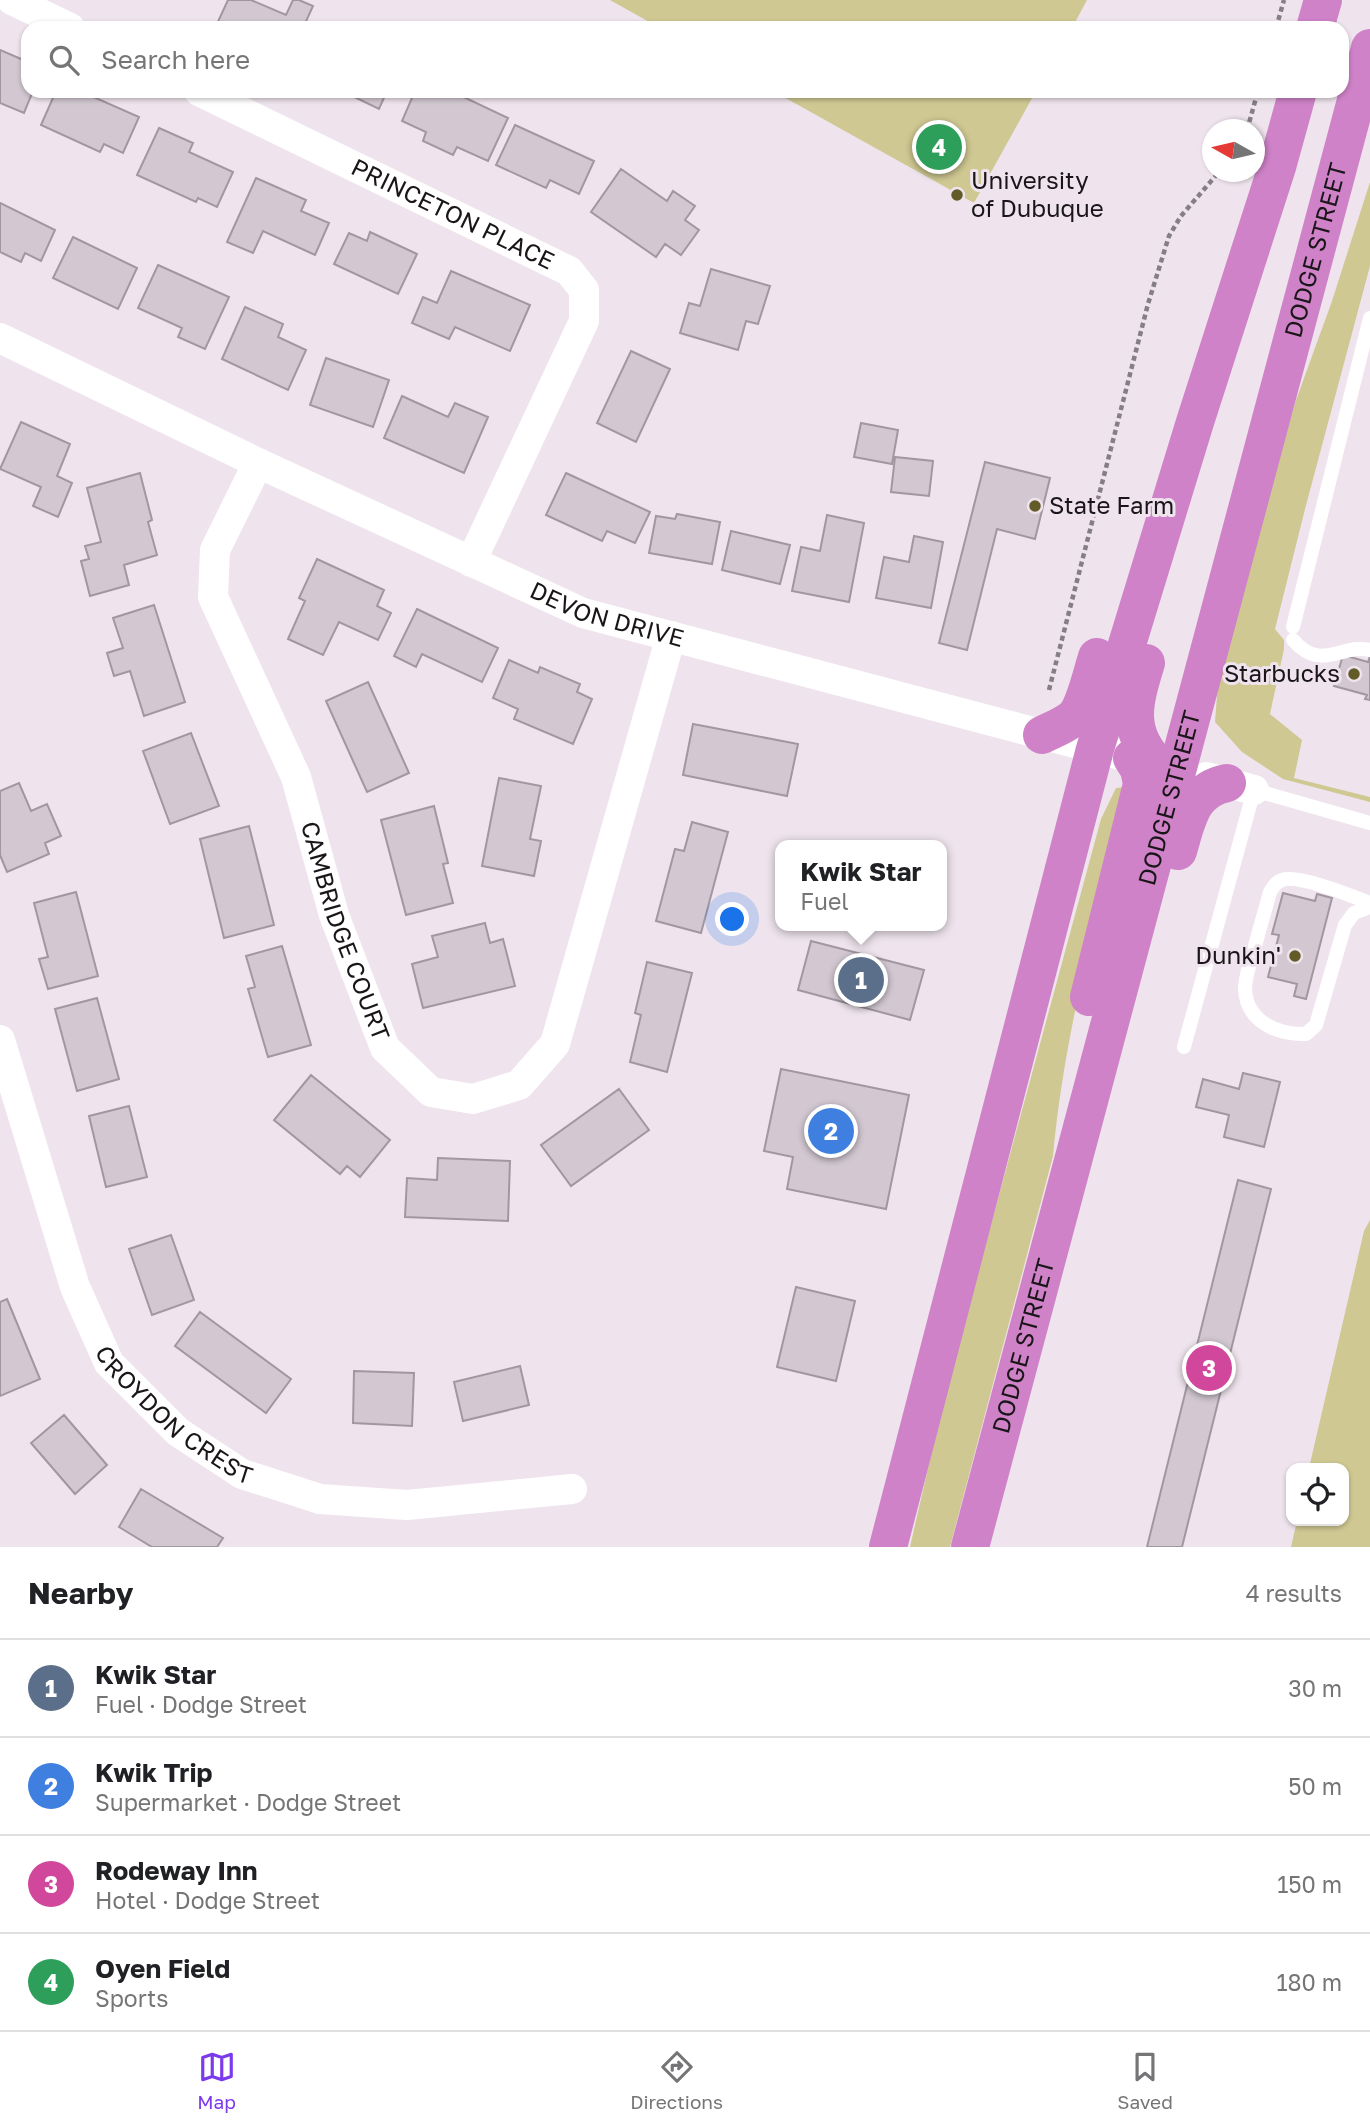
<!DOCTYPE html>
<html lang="en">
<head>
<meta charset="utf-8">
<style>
	:root { --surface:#fff; --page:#f2f2f2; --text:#202124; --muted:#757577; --line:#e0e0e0; --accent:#7c3aed }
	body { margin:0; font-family:"Golos Text",sans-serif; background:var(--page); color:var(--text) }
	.controls { position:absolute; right:21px; bottom:21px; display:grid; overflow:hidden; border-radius:14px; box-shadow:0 2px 5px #0004 }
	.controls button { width:63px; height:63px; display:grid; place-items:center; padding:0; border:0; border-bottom:2px solid var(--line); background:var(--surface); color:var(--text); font:35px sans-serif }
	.compass { position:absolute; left:1202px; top:119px; width:63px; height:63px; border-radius:50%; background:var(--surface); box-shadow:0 2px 5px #0004; rotate:278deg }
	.you { position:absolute; left:733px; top:920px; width:24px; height:24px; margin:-18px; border:5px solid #fff; border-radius:50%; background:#1a73e8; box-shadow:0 0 0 10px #1a73e833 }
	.badge { display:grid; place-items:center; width:46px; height:46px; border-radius:50%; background:var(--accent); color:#fff; font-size:23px; font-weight:700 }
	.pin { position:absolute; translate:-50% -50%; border:4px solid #fff; box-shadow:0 2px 7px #0006 }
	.popup { position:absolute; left:775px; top:840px; width:172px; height:91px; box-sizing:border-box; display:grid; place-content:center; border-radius:14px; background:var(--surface); filter:drop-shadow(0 2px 5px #0005); font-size:23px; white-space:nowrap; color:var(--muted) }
	.popup b { font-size:26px; color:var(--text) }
	.popup::after { content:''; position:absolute; left:50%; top:100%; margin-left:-14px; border:14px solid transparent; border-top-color:var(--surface) }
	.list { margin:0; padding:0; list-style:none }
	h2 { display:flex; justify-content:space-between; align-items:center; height:91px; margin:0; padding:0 28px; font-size:30px }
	h2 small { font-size:23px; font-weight:400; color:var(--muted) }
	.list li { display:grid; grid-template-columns:46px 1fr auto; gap:21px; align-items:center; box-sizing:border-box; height:98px; padding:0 28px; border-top:2px solid var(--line) }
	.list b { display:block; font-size:26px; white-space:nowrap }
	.list p { margin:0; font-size:23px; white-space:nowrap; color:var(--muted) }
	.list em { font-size:23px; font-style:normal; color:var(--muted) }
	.icon { flex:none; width:38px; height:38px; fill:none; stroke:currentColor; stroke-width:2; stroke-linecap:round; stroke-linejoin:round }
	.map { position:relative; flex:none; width:1370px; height:1547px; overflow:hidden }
	.search { position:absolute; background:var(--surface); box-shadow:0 2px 5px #0004; left:21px; right:21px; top:21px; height:77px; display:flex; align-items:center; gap:18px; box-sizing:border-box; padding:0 24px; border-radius:21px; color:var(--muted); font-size:26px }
	.sheet { height:483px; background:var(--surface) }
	nav { display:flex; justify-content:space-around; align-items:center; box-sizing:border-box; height:98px; border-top:2px solid var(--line); background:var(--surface); font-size:19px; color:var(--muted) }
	nav a { display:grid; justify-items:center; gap:4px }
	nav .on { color:var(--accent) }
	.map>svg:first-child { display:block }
</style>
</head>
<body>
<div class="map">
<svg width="1370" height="1547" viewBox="0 0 1370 1547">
	<rect width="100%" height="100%" fill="#efe4ed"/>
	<!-- green -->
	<path fill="#cfc892" d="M610,0H1087L1072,28H660Z
		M773,91H1036L974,203Z
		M1370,182V266L1305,509L1275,629L1284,640V649L1270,714L1302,740L1294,778L1370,797V802L1283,779L1242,752L1215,722L1219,670L1295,403L1332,301Z
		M1127,787C1099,909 1064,1032 1053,1156L950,1547H910L944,1398L1101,819L1116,788Z
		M1370,1220V1547H1291L1297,1521H1344V1468H1309L1364,1231Z"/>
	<!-- building -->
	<path fill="#d3c8d2" stroke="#a297a0" stroke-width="2" d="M228,0H251L286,15L293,0H299L313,6L303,28H215Z
		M0,50L28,62V91H33L24,113L0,103Z
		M56,91H80L139,117L123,153L104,144L100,152L41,125Z
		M342,91H387L379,109Z
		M415,91H451L508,118L488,161L457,147L453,155L423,141L426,132L402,121Z
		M515,125L594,161L579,194L550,180L546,188L496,165Z
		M159,128L193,143L189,152L233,172L217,207L198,198L196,202L137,175Z
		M621,169L667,201L673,191L695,206L685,220L699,230L681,255L665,244L656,257L591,212Z
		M256,178L306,200L301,211L329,223L315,255L263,231L253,253L227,242Z
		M0,203L55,230L41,261L25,253L21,262L0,252Z
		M370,232L417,254L398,294L334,264L349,233L367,241Z
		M73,237L137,268L118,309L53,278Z
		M158,265L229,297L205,349L178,337L182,328L138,308Z
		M711,269L770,286L758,324L746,321L738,350L680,333L689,303L700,306Z
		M451,271L530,305L510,351L455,327L449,339L412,323L423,297L437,303Z
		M245,307L283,324L278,337L306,350L288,390L222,359Z
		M631,351L670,369L636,442L597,423Z
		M326,358L389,380L373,427L310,405Z
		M402,396L448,417L455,403L488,417L464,473L384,438Z
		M21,422L70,444L57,476L72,483L58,517L33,506L41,487L0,469Z
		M861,423L898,430L892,464L854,457Z
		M895,457L933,461L929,496L891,492Z
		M985,462L1050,478L1035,539L997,529L967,650L939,643Z
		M140,473L152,520L148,522L157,555L124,565L129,585L90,596L81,561L89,559L85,546L101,542L87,488Z
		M566,473L650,512L635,543L607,531L602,541L546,515Z
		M677,514L720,522L712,564L649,553L656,516L675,519Z
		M827,515L864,523L849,602L792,591L801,547L820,551Z
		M731,531L790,545L780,584L722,570Z
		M914,536L943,542L931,608L876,598L884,557L909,562Z
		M317,559L384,590L377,606L391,613L378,640L339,622L323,655L288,639L305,601L299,598Z
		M154,605L185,702L144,716L130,671L114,676L107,653L123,648L113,618Z
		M417,609L498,648L482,682L422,654L416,667L394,656Z
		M1343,655L1368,662L1370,656V700L1365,699L1367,695L1334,686Z
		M509,660L538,673L540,667L580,684L577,692L592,699L573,744L514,719L518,709L493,698Z
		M368,682L409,773L367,792L326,701Z
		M693,724L798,744L787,796L683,775Z
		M191,733L219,806L170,824L143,751Z
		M499,778L541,786L530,839L541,841L534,876L482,866Z
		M19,783L31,811L47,804L61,836L45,843L49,854L7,872L0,855V791Z
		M434,806L448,863L443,864L453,903L406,915L381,820Z
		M692,822L728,832L701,933L656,921L675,849L684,851Z
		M249,826L274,925L224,938L200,839Z
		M76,892L98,976L48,989L39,959L48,957L34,903Z
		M1283,893L1315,901L1317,894L1332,898L1306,999L1294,996L1297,984L1268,977L1279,935L1272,934Z
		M485,923L490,943L503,939L515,986L423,1008L412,964L438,957L432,936Z
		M811,941L924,970L910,1020L798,990Z
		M282,946L311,1045L268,1057L248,989L255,987L246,956Z
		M647,962L692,973L667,1072L630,1062L641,1015L635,1013Z
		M97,998L119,1079L77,1091L55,1009Z
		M781,1069L909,1095L886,1209L787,1189L793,1157L764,1151Z
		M1243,1073L1280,1082L1264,1147L1224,1137L1229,1115L1196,1107L1203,1079L1239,1089Z
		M311,1075L390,1140L360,1177L347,1166L340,1174L274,1120Z
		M619,1089L649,1130L571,1186L541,1145Z
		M129,1106L147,1177L106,1187L89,1116Z
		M438,1158L510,1161L508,1221L405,1217L407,1178L437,1180Z
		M1238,1180L1271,1189L1182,1547H1147Z
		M171,1235L194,1300L152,1315L129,1249Z
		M796,1287L855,1301L836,1381L777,1367Z
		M7,1299L40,1379L0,1396V1302Z
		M200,1312L291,1379L266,1413L175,1346Z
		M520,1366L529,1405L463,1421L454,1382Z
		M354,1371L414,1373L412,1426L353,1423Z
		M64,1415L107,1465L75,1494L31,1443Z
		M141,1489L223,1538L217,1547H152L119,1527Z"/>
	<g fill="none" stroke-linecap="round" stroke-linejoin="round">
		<!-- path -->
		<path stroke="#857e84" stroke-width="4.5" stroke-dasharray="5 3.5" stroke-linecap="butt" d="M1276,28L1284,0
			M1247,130L1258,91
			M1049,690L1148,304L1169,236L1181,216L1219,172"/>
		<!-- service -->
		<path stroke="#fff" stroke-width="14" d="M1293,627L1370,318
			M1293,640C1322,673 1341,643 1370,650
			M1370,903C1352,896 1298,874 1282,880C1276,882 1273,887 1270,892C1265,911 1259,930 1254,950C1250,962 1246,974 1245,987C1245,1021 1277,1035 1306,1034L1316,1025L1345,925L1354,913L1370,907
			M1184,1047L1254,790L1370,823"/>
		<!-- minor -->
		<g stroke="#fff" stroke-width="30">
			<path d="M12,0L70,28"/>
			<path id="s1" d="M199,91L569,271L584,290V321L471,562"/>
			<path id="s2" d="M0,338L258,463L583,613L1154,764"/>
			<path id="s3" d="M258,463L215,550L213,597L296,777L334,915L385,1048L431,1092L473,1099L519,1085L555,1044L671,636"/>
			<path d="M1206,777L1254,790"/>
			<path id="s4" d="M0,1040L75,1287L109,1363L178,1432L242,1474L320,1499L407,1505L572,1489"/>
		</g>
		<!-- trunk -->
		<g stroke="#cf82c8" stroke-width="38">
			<path d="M1315,28L1323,0"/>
			<path d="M1146,663C1134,702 1125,731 1157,764"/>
			<path d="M1042,735C1052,730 1063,726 1072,719C1084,710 1092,672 1097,657"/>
			<path d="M1178,851C1187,821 1191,790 1227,783"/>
			<path d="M1089,997L1142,784L1139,769L1132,758"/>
			<path d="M888,1547L1095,749L1195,422L1277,167L1298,91"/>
			<path id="s5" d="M970,1547L1370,48"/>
		</g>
	</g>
	<!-- markers -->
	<g fill="#625b27" stroke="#efe4ed" stroke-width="2.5">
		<circle cx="957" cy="195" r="7"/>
		<circle cx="1035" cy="506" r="7"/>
		<circle cx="1354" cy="674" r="7"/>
		<circle cx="1295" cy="956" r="7"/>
	</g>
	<g text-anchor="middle" stroke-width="6" stroke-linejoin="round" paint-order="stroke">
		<!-- poi labels -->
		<g font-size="24" fill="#191518" stroke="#efe4ed" text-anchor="start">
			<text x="971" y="189">University<tspan x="971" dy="28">of Dubuque</tspan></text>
			<text x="1049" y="514">State Farm</text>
			<text x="1340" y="682" text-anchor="end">Starbucks</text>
			<text x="1281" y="964" text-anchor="end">Dunkin'</text>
		</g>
		<!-- street labels -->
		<g font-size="24" fill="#191518" stroke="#efe4ed">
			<text dy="8" stroke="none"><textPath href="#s1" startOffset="282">PRINCETON PLACE</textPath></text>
			<text dy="8" stroke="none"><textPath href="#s5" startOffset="1342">DODGE STREET</textPath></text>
			<text dy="8" stroke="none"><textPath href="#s2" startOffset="668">DEVON DRIVE</textPath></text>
			<text dy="8" stroke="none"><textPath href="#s5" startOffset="775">DODGE STREET</textPath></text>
			<text dy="8" stroke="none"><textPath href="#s3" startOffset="504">CAMBRIDGE COURT</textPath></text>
			<text dy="8" stroke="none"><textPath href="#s5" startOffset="208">DODGE STREET</textPath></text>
			<text dy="8" stroke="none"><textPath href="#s4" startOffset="425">CROYDON CREST</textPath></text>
		</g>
	</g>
</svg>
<div class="controls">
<button><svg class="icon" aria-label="locate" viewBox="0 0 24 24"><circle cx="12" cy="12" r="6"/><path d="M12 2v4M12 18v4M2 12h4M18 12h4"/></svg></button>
</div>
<svg class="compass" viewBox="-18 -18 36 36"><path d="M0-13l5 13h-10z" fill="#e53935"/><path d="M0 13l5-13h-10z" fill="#757577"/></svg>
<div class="you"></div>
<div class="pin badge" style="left:861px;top:980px;background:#5c6f8a">1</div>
<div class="popup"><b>Kwik Star</b>Fuel</div>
<div class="pin badge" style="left:831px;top:1131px;background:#3f7fe0">2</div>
<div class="pin badge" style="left:1209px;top:1368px;background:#d1479c">3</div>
<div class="pin badge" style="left:939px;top:147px;background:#2e9e5b">4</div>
<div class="search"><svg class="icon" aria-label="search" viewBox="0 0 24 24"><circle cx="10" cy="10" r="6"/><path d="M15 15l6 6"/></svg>Search here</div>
</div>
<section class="sheet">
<h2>Nearby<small>4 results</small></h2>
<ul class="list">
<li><span class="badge" style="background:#5c6f8a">1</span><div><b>Kwik Star</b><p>Fuel · Dodge Street</p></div><em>30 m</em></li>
<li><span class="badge" style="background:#3f7fe0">2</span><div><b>Kwik Trip</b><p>Supermarket · Dodge Street</p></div><em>50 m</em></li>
<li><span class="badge" style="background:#d1479c">3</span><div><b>Rodeway Inn</b><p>Hotel · Dodge Street</p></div><em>150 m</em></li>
<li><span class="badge" style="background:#2e9e5b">4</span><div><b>Oyen Field</b><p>Sports</p></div><em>180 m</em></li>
</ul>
</section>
<nav>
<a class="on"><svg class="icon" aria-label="map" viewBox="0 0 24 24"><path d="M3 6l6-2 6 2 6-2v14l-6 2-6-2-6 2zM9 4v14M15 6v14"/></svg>Map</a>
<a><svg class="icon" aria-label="directions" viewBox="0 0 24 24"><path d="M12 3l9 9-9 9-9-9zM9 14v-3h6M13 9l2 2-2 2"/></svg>Directions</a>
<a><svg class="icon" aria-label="saved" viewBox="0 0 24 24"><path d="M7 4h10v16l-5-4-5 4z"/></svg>Saved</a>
</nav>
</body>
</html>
